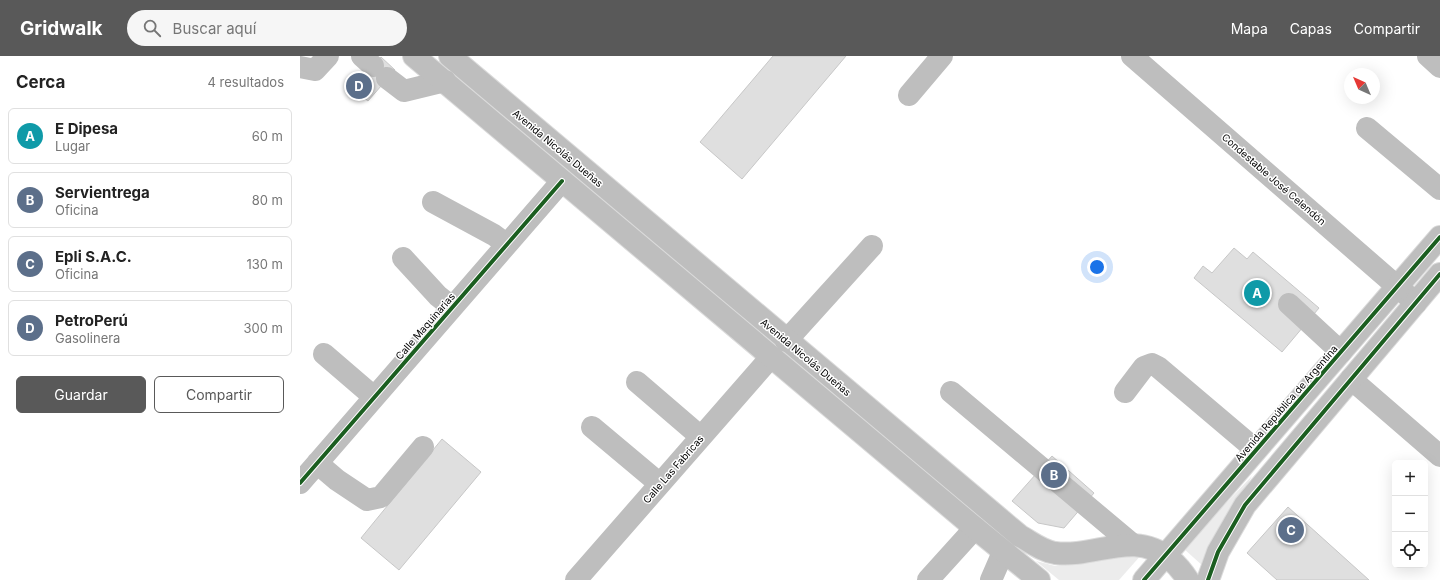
<!DOCTYPE html>
<html lang="es">
<head>
<meta charset="utf-8">
<style>
	:root { --surface:#fff; --page:#f6f6f6; --text:#222; --muted:#767676; --line:#e0e0e0; --accent:#595959 }
	body { margin:0; font-family:Inter,sans-serif; background:var(--page); color:var(--text) }
	.controls { position:absolute; right:12px; bottom:12px; display:grid; overflow:hidden; border-radius:6px; box-shadow:0 4px 16px #0002 }
	.controls button { width:36px; height:36px; display:grid; place-items:center; padding:0; border:0; border-bottom:1px solid var(--line); background:var(--surface); color:var(--text); font:20px sans-serif }
	.compass { position:absolute; left:1044px; top:12px; width:36px; height:36px; border-radius:50%; background:var(--surface); box-shadow:0 4px 16px #0002; rotate:316deg }
	.you { position:absolute; left:797px; top:211px; width:14px; height:14px; margin:-10px; border:3px solid #fff; border-radius:50%; background:#1a73e8; box-shadow:0 0 0 6px #1a73e833 }
	.badge { display:grid; place-items:center; width:26px; height:26px; border-radius:50%; background:var(--accent); color:#fff; font-size:13px; font-weight:700 }
	.pin { position:absolute; translate:-50% -50%; border:2px solid #fff; box-shadow:0 1px 4px #0006 }
	.list { margin:0; padding:0; list-style:none }
	h2 { display:flex; justify-content:space-between; align-items:center; height:52px; margin:0; padding:0 16px; font-size:17px }
	h2 small { font-size:13px; font-weight:400; color:var(--muted) }
	.list li { display:grid; grid-template-columns:26px 1fr auto; gap:12px; align-items:center; box-sizing:border-box; height:56px; margin:0 8px 8px; padding:0 8px; border:1px solid var(--line); border-radius:6px }
	.list b { display:block; font-size:15px; white-space:nowrap }
	.list p { margin:0; font-size:13px; white-space:nowrap; color:var(--muted) }
	.list em { font-size:13px; font-style:normal; color:var(--muted) }
	.actions { display:flex; gap:8px; padding:12px 16px }
	.actions a { flex:1; padding:9px 0; border:1px solid var(--accent); border-radius:6px; text-align:center; font-size:14px; color:var(--accent) }
	.actions .main { background:var(--accent); color:#fff }
	.icon { flex:none; width:22px; height:22px; fill:none; stroke:currentColor; stroke-width:2; stroke-linecap:round; stroke-linejoin:round }
	.map { position:relative; flex:none; width:1140px; height:524px; overflow:hidden }
	header { display:flex; align-items:center; gap:24px; box-sizing:border-box; height:56px; padding:0 20px; background:var(--accent); color:#fff }
	header strong { font-size:19px }
	nav { display:flex; gap:22px; margin-inline-start:auto; font-size:14px }
	.search { width:280px; height:36px; background:var(--page); display:flex; align-items:center; gap:10px; box-sizing:border-box; padding:0 14px; border-radius:22px; color:var(--muted); font-size:15px }
	main { display:flex }
	aside { flex:1; background:var(--surface) }
	.map>svg:first-child { display:block }
</style>
</head>
<body>
<header>
<strong>Gridwalk</strong>
<div class="search"><svg class="icon" aria-label="search" viewBox="0 0 24 24"><circle cx="10" cy="10" r="6"/><path d="M15 15l6 6"/></svg>Buscar aquí</div>
<nav><a>Mapa</a><a>Capas</a><a>Compartir</a></nav>
</header>
<main>
<aside>
<h2>Cerca<small>4 resultados</small></h2>
<ul class="list">
<li><span class="badge" style="background:#0f9aa8">A</span><div><b>E Dipesa</b><p>Lugar</p></div><em>60 m</em></li>
<li><span class="badge" style="background:#5c6f8a">B</span><div><b>Servientrega</b><p>Oficina</p></div><em>80 m</em></li>
<li><span class="badge" style="background:#5c6f8a">C</span><div><b>Epli S.A.C.</b><p>Oficina</p></div><em>130 m</em></li>
<li><span class="badge" style="background:#5c6f8a">D</span><div><b>PetroPerú</b><p>Gasolinera</p></div><em>300 m</em></li>
</ul>
<div class="actions"><a class="main">Guardar</a><a>Compartir</a></div>
</aside>
<div class="map">
<svg width="1140" height="524" viewBox="0 0 1140 524">
	<rect width="100%" height="100%" fill="#fff"/>
	<!-- green -->
	<path fill="#ececec" d="M952,420L903,510L883,492Z
		M842,498L819,524H759L736,505L755,510Z"/>
	<!-- building -->
	<path fill="#dfdfdf" stroke="#c7c7c7" d="M473,0H546L442,123L400,86Z
		M81,1L95,14L68,45L53,33Z
		M934,192L947,203L953,196L1019,252L982,296L894,222L903,210L912,217Z
		M142,383L181,416L99,514L61,482Z
		M752,400L794,437L764,472L738,467L712,445Z
		M988,451L1069,524H977L947,497Z"/>
	<g fill="none" stroke-linecap="round" stroke-linejoin="round">
		<!-- major casing -->
		<g stroke="#dbdbdb" stroke-width="24">
			<path id="major" d="M114,0L675,472L739,524
				M150,0L720,480C731,486 742,495 755,497C796,502 833,473 870,503C877,509 883,516 888,524
				M844,524L1140,181
				M908,524L918,496L945,449L1140,218"/>
		</g>
		<!-- minor -->
		<path stroke="#bebebe" stroke-width="22" d="M62,0L73,10
			M832,0L1116,247
			M1128,0L1140,11
			M0,11L15,14L28,0
			M87,22L104,35L145,25
			M609,39L642,0
			M1067,72L1140,133
			M133,146L194,179L206,188
			M103,202L138,240L152,251
			M989,248L1041,296
			M486,285L572,190
			M24,298L74,341
			M1051,323L1140,400
			M337,326L401,381
			M651,336L832,488
			M825,336L844,311L852,308L858,311L956,394
			M292,371L360,428
			M17,407L37,424L67,444L81,441L123,391
			M0,427L262,125
			M276,524L471,301
			M628,524L675,472
			M691,524L701,501"/>
		<!-- major -->
		<use href="#major" stroke="#bebebe" stroke-width="22"/>
		<!-- cycleway casing -->
		<g stroke="#fff" stroke-width="6">
			<path id="cycleway" d="M0,427L262,125
				M844,524L1140,181
				M908,524L918,496L945,449L1140,218"/>
		</g>
		<!-- cycleway -->
		<use href="#cycleway" stroke="#1b5e20" stroke-width="4"/>
	</g>
	<g text-anchor="middle" stroke-width="3" stroke-linejoin="round" paint-order="stroke">
		<!-- street labels -->
		<g font-size="10" fill="#000" stroke="#fff">
			<text transform="translate(258 92) rotate(40)" y="4">Avenida Nicolás Dueñas</text>
			<text transform="translate(974 123) rotate(41)" y="4">Condestable José Celendón</text>
			<text transform="translate(125 270) rotate(-49)" y="4">Calle Maquinarias</text>
			<text transform="translate(506 301) rotate(40)" y="4">Avenida Nicolás Dueñas</text>
			<text transform="translate(986 347) rotate(-49)" y="4">Avenida República de Argentina</text>
			<text transform="translate(373 413) rotate(-49)" y="4">Calle Las Fabricas</text>
		</g>
	</g>
</svg>
<div class="controls">
<button>+</button>
<button>−</button>
<button><svg class="icon" aria-label="locate" viewBox="0 0 24 24"><circle cx="12" cy="12" r="6"/><path d="M12 2v4M12 18v4M2 12h4M18 12h4"/></svg></button>
</div>
<svg class="compass" viewBox="-18 -18 36 36"><path d="M0-13l5 13h-10z" fill="#e53935"/><path d="M0 13l5-13h-10z" fill="#767676"/></svg>
<div class="you"></div>
<div class="pin badge" style="left:957px;top:237px;background:#0f9aa8">A</div>
<div class="pin badge" style="left:754px;top:419px;background:#5c6f8a">B</div>
<div class="pin badge" style="left:991px;top:474px;background:#5c6f8a">C</div>
<div class="pin badge" style="left:59px;top:30px;background:#5c6f8a">D</div>
</div>
</main>
</body>
</html>
